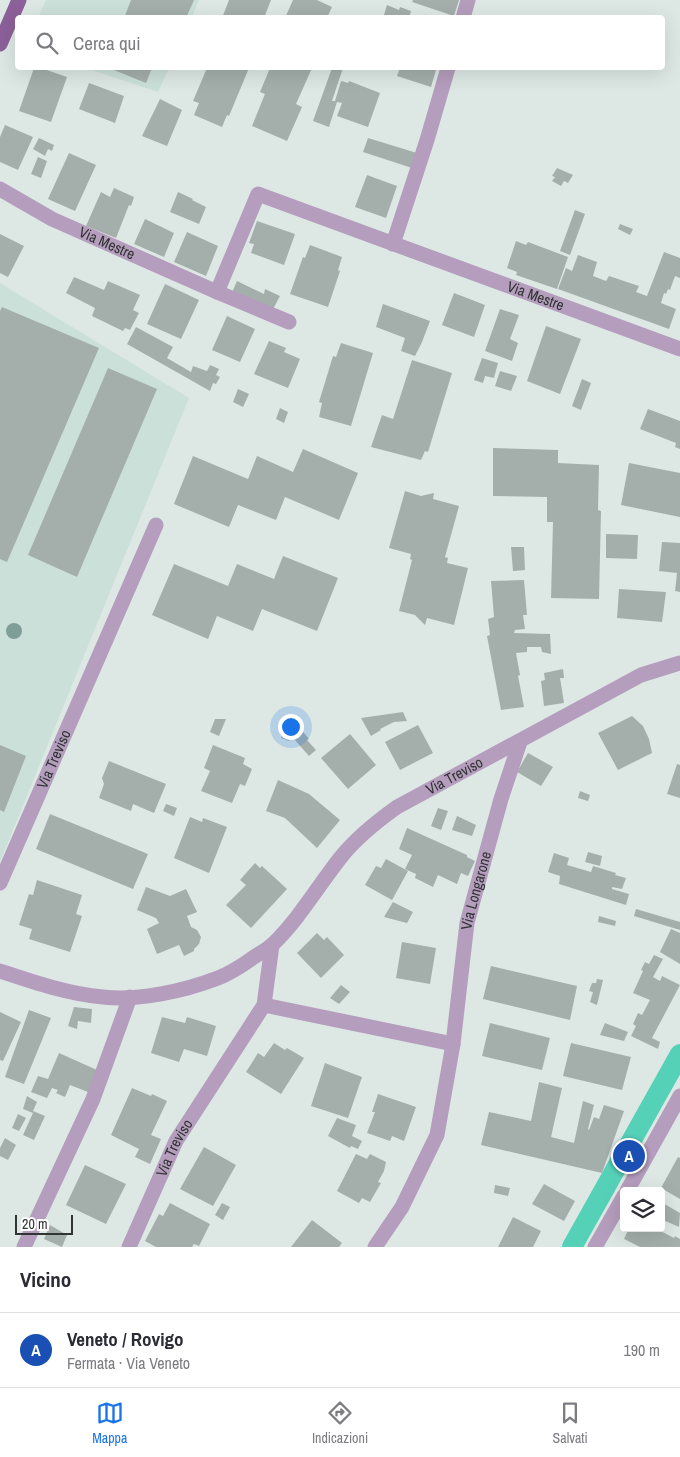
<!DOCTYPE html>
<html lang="it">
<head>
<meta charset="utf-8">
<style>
	:root { --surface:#fff; --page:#f2f2f3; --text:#2b2b33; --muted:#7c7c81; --line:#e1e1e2; --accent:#1a73e8 }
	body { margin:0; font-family:"Archivo Narrow",sans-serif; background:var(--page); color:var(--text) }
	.controls { position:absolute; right:15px; bottom:15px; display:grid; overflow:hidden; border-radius:5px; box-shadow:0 5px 20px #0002 }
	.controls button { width:45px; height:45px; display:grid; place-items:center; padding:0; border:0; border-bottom:1px solid var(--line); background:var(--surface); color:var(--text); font:25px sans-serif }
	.scale { position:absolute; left:15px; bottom:12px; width:58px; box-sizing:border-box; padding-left:5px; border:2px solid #303433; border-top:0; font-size:14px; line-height:18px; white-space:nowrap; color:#303433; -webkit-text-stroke:4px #fff; paint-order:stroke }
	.you { position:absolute; left:290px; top:726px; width:18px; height:18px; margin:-12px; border:4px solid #fff; border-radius:50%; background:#1a73e8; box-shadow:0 0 0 8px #1a73e833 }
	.badge { display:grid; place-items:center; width:32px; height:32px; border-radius:50%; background:var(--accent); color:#fff; font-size:16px; font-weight:700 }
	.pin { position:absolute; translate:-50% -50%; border:2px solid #fff; box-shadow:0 1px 5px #0006 }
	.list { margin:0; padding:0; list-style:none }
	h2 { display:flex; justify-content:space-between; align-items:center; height:65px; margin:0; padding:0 20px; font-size:21px }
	h2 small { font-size:16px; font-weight:400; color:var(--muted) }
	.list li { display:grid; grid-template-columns:32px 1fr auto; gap:15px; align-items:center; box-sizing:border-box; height:75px; padding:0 20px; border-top:1px solid var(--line) }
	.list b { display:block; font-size:19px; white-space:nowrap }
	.list p { margin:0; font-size:16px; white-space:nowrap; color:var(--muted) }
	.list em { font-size:16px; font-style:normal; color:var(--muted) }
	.icon { flex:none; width:28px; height:28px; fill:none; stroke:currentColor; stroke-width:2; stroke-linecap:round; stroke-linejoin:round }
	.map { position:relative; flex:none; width:680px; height:1247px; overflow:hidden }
	.search { position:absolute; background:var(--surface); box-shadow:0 5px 20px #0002; left:15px; right:15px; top:15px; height:55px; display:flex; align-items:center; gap:12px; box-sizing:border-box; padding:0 18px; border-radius:5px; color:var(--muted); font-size:19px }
	.sheet { height:140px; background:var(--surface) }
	nav { display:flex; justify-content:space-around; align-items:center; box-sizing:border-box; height:70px; border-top:1px solid var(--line); background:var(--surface); font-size:14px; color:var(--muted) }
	nav a { display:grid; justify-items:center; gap:2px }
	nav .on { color:var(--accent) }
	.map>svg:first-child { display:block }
</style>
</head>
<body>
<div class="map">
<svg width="680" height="1247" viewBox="0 0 680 1247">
	<rect width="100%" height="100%" fill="#dde8e5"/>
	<!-- built -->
	<path fill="#cce0da" d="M46,0H199L192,17L38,18Z
		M86,68H169L158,92Z
		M0,283L189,398L0,862Z"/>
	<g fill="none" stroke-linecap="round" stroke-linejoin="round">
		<!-- canal -->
		<path stroke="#55d1b8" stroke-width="20" d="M572,1247L680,1054"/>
	</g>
	<!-- building -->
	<path fill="#a4afac" d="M131,0H194L186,18H124Z
		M229,0H271L264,18H222Z
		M293,0H317L332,7L327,18H285Z
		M413,0H459L454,16L412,2Z
		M387,5L399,10L400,7L411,11L409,18H383Z
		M34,68H41L67,77L51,122L19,111Z
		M109,68H152L146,83Z
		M207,68H249L229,116L227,115L222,127L194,115L199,103L193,101Z
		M270,68H312L296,104L302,107L287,141L252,126L265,94L260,92Z
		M332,68H343L332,101H335L341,81L348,83L349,81L380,93L368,127L337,116L342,103L337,102L329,127L313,121Z
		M400,68H434L436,70L431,87L397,76Z
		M89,83L124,96L115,123L79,109Z
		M160,99L182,110L167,146L142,136Z
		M5,125L33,137L18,170L0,162V137Z
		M39,138L54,145L52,151L48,149L45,156L33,149Z
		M368,138L417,153L412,168L363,152Z
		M69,153L96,165L75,211L48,199Z
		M38,157L47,161L41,178L31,174Z
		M557,168L573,175L568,183L564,181L561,186L552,181L555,177L552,176Z
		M367,175L397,186L386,218L355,207Z
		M114,188L134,197L131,206L129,205L116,238L86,226L101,192L110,197Z
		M178,192L193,199L192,200L206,207L199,224L170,212Z
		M575,210L585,214L570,255L560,251Z
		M145,219L174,233L164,257L134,244Z
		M257,221L295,234L284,265L251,253L254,244L249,243Z
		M620,224L633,229L630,235L618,229Z
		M187,232L218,246L206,276L174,262Z
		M0,234L24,246L8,277L0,273Z
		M516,241L526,245L528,242L568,257L557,289L516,275L517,272L507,268Z
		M310,245L342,257L338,270L340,271L328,307L290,294L303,257L305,258Z
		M664,252L680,258V278L675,276L670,290L668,289L666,294L664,293L661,303L676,309L669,329L558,289L566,268L572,271L578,255L597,262L593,276L606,281L609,276L639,286L636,292L647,296Z
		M74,277L104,290L108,281L140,295L133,310L139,313L130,330L125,328L123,331L92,316L95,308L66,293Z
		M237,281L264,294L265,289L280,296L272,311L231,295Z
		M165,284L199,300L181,339L147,324Z
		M454,293L485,305L474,337L442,325Z
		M383,304L430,321L422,342L415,356L401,351L405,338L376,327Z
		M2,307L99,348L7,562L0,559V311Z
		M500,309L519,315L510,339L518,343L512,361L485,351Z
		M227,316L255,329L240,362L212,350Z
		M546,326L581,339L560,394L527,381Z
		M136,327L173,347L167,358L191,372L193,366L207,371L210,365L219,369L216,375L220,377L216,384L213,383L210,391L127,344Z
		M269,341L286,348L284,352L300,359L288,388L254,374Z
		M341,343L373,353L351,426L319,417L322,403L319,402L333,356L336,357Z
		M482,358L498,363L494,378L485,376L483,383L474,380Z
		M412,360L452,373L428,452L425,451L421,460L371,447L382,415L393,419Z
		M108,368L157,389L77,577L28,555Z
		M500,371L517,376L511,391L495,386Z
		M582,379L591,383L581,410L572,406Z
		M238,389L249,394L243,407L233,402Z
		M280,408L288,412L284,423L276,419Z
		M648,409L680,421V449L675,447L676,443L640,429Z
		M493,448L558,450V463L599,465L598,510L601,511L599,599L551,598L553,522H547V497L493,496Z
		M303,449L358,473L339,520L285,497L276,520L238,505L229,527L174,504L193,456L248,479L257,456L293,472Z
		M629,463L680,473V517L621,505Z
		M405,491L421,496L434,493L433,499L459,506L445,557L448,558L447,563L468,568L454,625L427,618L425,625L415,615L399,611L412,560L410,559L411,554L389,548Z
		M606,534L638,535L637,559L606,558Z
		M662,542L680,543V592L675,591L677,573L659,571Z
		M511,547H524L525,570L513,571Z
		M283,556L338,578L317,631L262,609L253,631L217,616L208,639L152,615L174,564L228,586L237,564L274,579Z
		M524,580L527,615H523L525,629L515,630L514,633L550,634L551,654L542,652L541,647H527V652L516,653L520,675L518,676L524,707L501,710L487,636L490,635L488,619L494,617L491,581Z
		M619,589L666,592L662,622L617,618Z
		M563,669L564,678H560L564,703L544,706L541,681L545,680L544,673Z
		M403,712L407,721L394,722L380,729L381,730L371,736L361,718Z
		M632,716L643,726L649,739L652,753L618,770L598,733Z
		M215,719H226L219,736L210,732Z
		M287,724L295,727L289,741L281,738Z
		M418,725L433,753L400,770L385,742Z
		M300,728L309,739L307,740L316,750L309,756L295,740Z
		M350,734L376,765L348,789L321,758Z
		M0,745L26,756L4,812L0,810Z
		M213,745L245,758L243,764L252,769L245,786L240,784L232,803L201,791L210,771L204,768Z
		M528,753L553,767L541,786L517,772Z
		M109,761L166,784L154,813L133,804L131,811L99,798L104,784L102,778Z
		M677,764L680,765V798L667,794Z
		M278,780L309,794L340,820L317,848L285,818L266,811Z
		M580,791L590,795L588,801L578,798Z
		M166,804L177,808L174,816L163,811Z
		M438,808L448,811L441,830L431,826Z
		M50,814L148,854L133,889L36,849Z
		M457,816L476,825L472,836L452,830Z
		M190,817L202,822L203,818L227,827L209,873L174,858Z
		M407,828L467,855V857L475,861L468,876L461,873L457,884L438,875L433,887L415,878L416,874L405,869L412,855L399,849Z
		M588,852L602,856L600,866L585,862Z
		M554,853L569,858L567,865L591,872L593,866L616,873L615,875L626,878L622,889L612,887V889L629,894L626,905L559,884L560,876L548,872Z
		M386,859L408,871L392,900L365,885L376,866L381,868Z
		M255,863L260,868L262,866L287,889L251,928L226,905L246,885L240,880Z
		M37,880L82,895L76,914L82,916L70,952L29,939L32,929L19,925L29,894L33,895Z
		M146,887L170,896L186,889L197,912L187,916L191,927L197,930L201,937L199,944L194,949V951L184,956L179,945L157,954L147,929L159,923L156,918L137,910Z
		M393,902L413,912L407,923L384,917Z
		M636,909L680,922V930L634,916Z
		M599,916L616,921L615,926L598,922Z
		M671,929L680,933V964L660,952Z
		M317,933L324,940L327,937L344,955L321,978L297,953Z
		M402,942L436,948L430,984L396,978Z
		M654,955L663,959L653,977L660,981L662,976L680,985L652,1038L660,1042L658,1049L631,1036L636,1026L633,1024L638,1013L642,1015L650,1000L633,993L643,971L641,970L645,962L649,964Z
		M491,966L577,986L570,1020L483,999Z
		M597,979L603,980L597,1005L590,1002L593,992L589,991L592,983H596Z
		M341,985L350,992L339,1004L330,998Z
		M74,1007L92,1009L91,1023L78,1021L77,1029L68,1026Z
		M29,1010L51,1018L24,1084L5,1077Z
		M0,1012L21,1022L3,1061L0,1060Z
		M162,1017L185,1023L187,1017L216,1026L207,1056L184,1049L179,1062L151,1053Z
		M490,1023L550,1038L542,1070L482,1056Z
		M605,1023L628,1032L624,1041L600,1035Z
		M274,1043L285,1050L287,1048L304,1058L281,1094L246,1072L258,1053L264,1057Z
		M571,1043L631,1057L622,1090L563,1076Z
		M59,1053L97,1070L88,1092L70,1085L65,1097L56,1093L58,1090L52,1088L47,1098L31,1092L38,1076L48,1079Z
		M325,1063L362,1077L348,1118L311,1106Z
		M539,1082L562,1088L551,1137L574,1143L583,1101L594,1105L588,1129L589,1130L594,1117L599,1119L604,1105L624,1111L602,1173L481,1145L489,1112L531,1121Z
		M132,1088L151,1096L152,1094L167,1101L151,1135L161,1139L150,1164L135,1157L139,1149L111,1135Z
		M378,1094L416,1107L404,1141L392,1136L390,1141L367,1133L375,1112H372Z
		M27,1096L37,1102L33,1111L45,1116L34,1140L23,1135L33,1113L23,1109Z
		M18,1114L26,1118L19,1131L12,1128Z
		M337,1118L356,1125L352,1136L362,1141L358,1149L351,1146L350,1148L328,1136Z
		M5,1138L16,1145L8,1160L0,1156V1148Z
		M204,1147L236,1165L213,1206L180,1189Z
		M356,1154L367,1159L370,1154L386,1162L384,1171L378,1182L381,1183L370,1202L362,1198L359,1203L337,1191Z
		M678,1157L680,1158V1199L661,1188Z
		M85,1165L126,1184L106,1224L66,1205Z
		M544,1184L575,1201L564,1221L532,1204Z
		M495,1185L510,1188L508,1196L494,1193Z
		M661,1202L680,1213L679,1227L661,1219Z
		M170,1203L210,1224L199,1246L194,1244L192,1247H156L145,1241L159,1214L163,1216Z
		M222,1203L230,1207L223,1220L215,1215Z
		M513,1217L541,1231L533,1247H498Z
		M312,1220L342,1243L339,1247H291Z
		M50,1225L67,1235L62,1247L44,1239Z
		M629,1228H655L674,1238L675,1236L680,1239V1247H640L624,1239Z"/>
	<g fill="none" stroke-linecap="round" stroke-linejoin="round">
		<!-- minor -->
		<g stroke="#b59dbd" stroke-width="15">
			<path d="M463,18L468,0"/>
			<path id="s1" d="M0,189L52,219L217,292L289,322"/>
			<path d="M393,244L427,140L448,68"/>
			<path id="s2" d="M217,292L258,194L680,349"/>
			<path id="s3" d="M0,883L156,525"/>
			<path id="s4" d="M0,971C33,982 68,994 103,997C139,1001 184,991 218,978C231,973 243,965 254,957C260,953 268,949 273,944C299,919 318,886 341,857C357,837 376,822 397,807L641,675L680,663"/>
			<path d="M264,1005L453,1044"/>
			<path d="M627,1191L680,1096"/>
			<path d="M24,1247L93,1099L130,997"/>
			<path id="s5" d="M129,1247L176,1141L264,1005L272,945"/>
			<path id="s6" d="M375,1247L402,1207L437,1135L453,1044L467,923L501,799L520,742"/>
			<path d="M595,1247L624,1196"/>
		</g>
		<!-- major -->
		<path stroke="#8c6099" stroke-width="15" d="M0,44L19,0"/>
	</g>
	<!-- trees -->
	<circle fill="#7e9f97" cx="14" cy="631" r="8"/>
	<g text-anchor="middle" stroke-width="4" stroke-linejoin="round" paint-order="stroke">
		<!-- street labels -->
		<g font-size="15" fill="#303433" stroke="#fff">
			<text dy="5" stroke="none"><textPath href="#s1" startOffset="120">Via Mestre</textPath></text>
			<text dy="5" stroke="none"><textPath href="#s2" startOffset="402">Via Mestre</textPath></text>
			<text dy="5" stroke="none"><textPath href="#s3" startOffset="135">Via Treviso</textPath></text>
			<text dy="5" stroke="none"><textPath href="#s4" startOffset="540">Via Treviso</textPath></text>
			<text dy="5" stroke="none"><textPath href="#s6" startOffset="376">Via Longarone</textPath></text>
			<text dy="5" stroke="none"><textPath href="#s5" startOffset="109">Via Treviso</textPath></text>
		</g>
	</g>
</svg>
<div class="controls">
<button><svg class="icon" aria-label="layers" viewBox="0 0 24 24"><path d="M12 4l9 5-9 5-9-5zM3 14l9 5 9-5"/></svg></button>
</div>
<div class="scale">20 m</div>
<div class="you"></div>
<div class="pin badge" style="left:629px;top:1156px;background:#1a4fb4">A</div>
<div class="search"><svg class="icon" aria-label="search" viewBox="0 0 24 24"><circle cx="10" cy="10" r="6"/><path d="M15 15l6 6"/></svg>Cerca qui</div>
</div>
<section class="sheet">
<h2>Vicino<small></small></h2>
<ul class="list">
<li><span class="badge" style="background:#1a4fb4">A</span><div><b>Veneto / Rovigo</b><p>Fermata · Via Veneto</p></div><em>190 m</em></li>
</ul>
</section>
<nav>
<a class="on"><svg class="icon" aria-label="map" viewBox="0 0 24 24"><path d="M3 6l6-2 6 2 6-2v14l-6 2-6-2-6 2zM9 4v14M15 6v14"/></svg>Mappa</a>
<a><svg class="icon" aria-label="directions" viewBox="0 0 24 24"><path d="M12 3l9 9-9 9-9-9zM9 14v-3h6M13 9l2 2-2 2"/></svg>Indicazioni</a>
<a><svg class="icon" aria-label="saved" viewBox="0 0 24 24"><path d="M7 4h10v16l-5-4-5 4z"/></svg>Salvati</a>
</nav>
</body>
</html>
